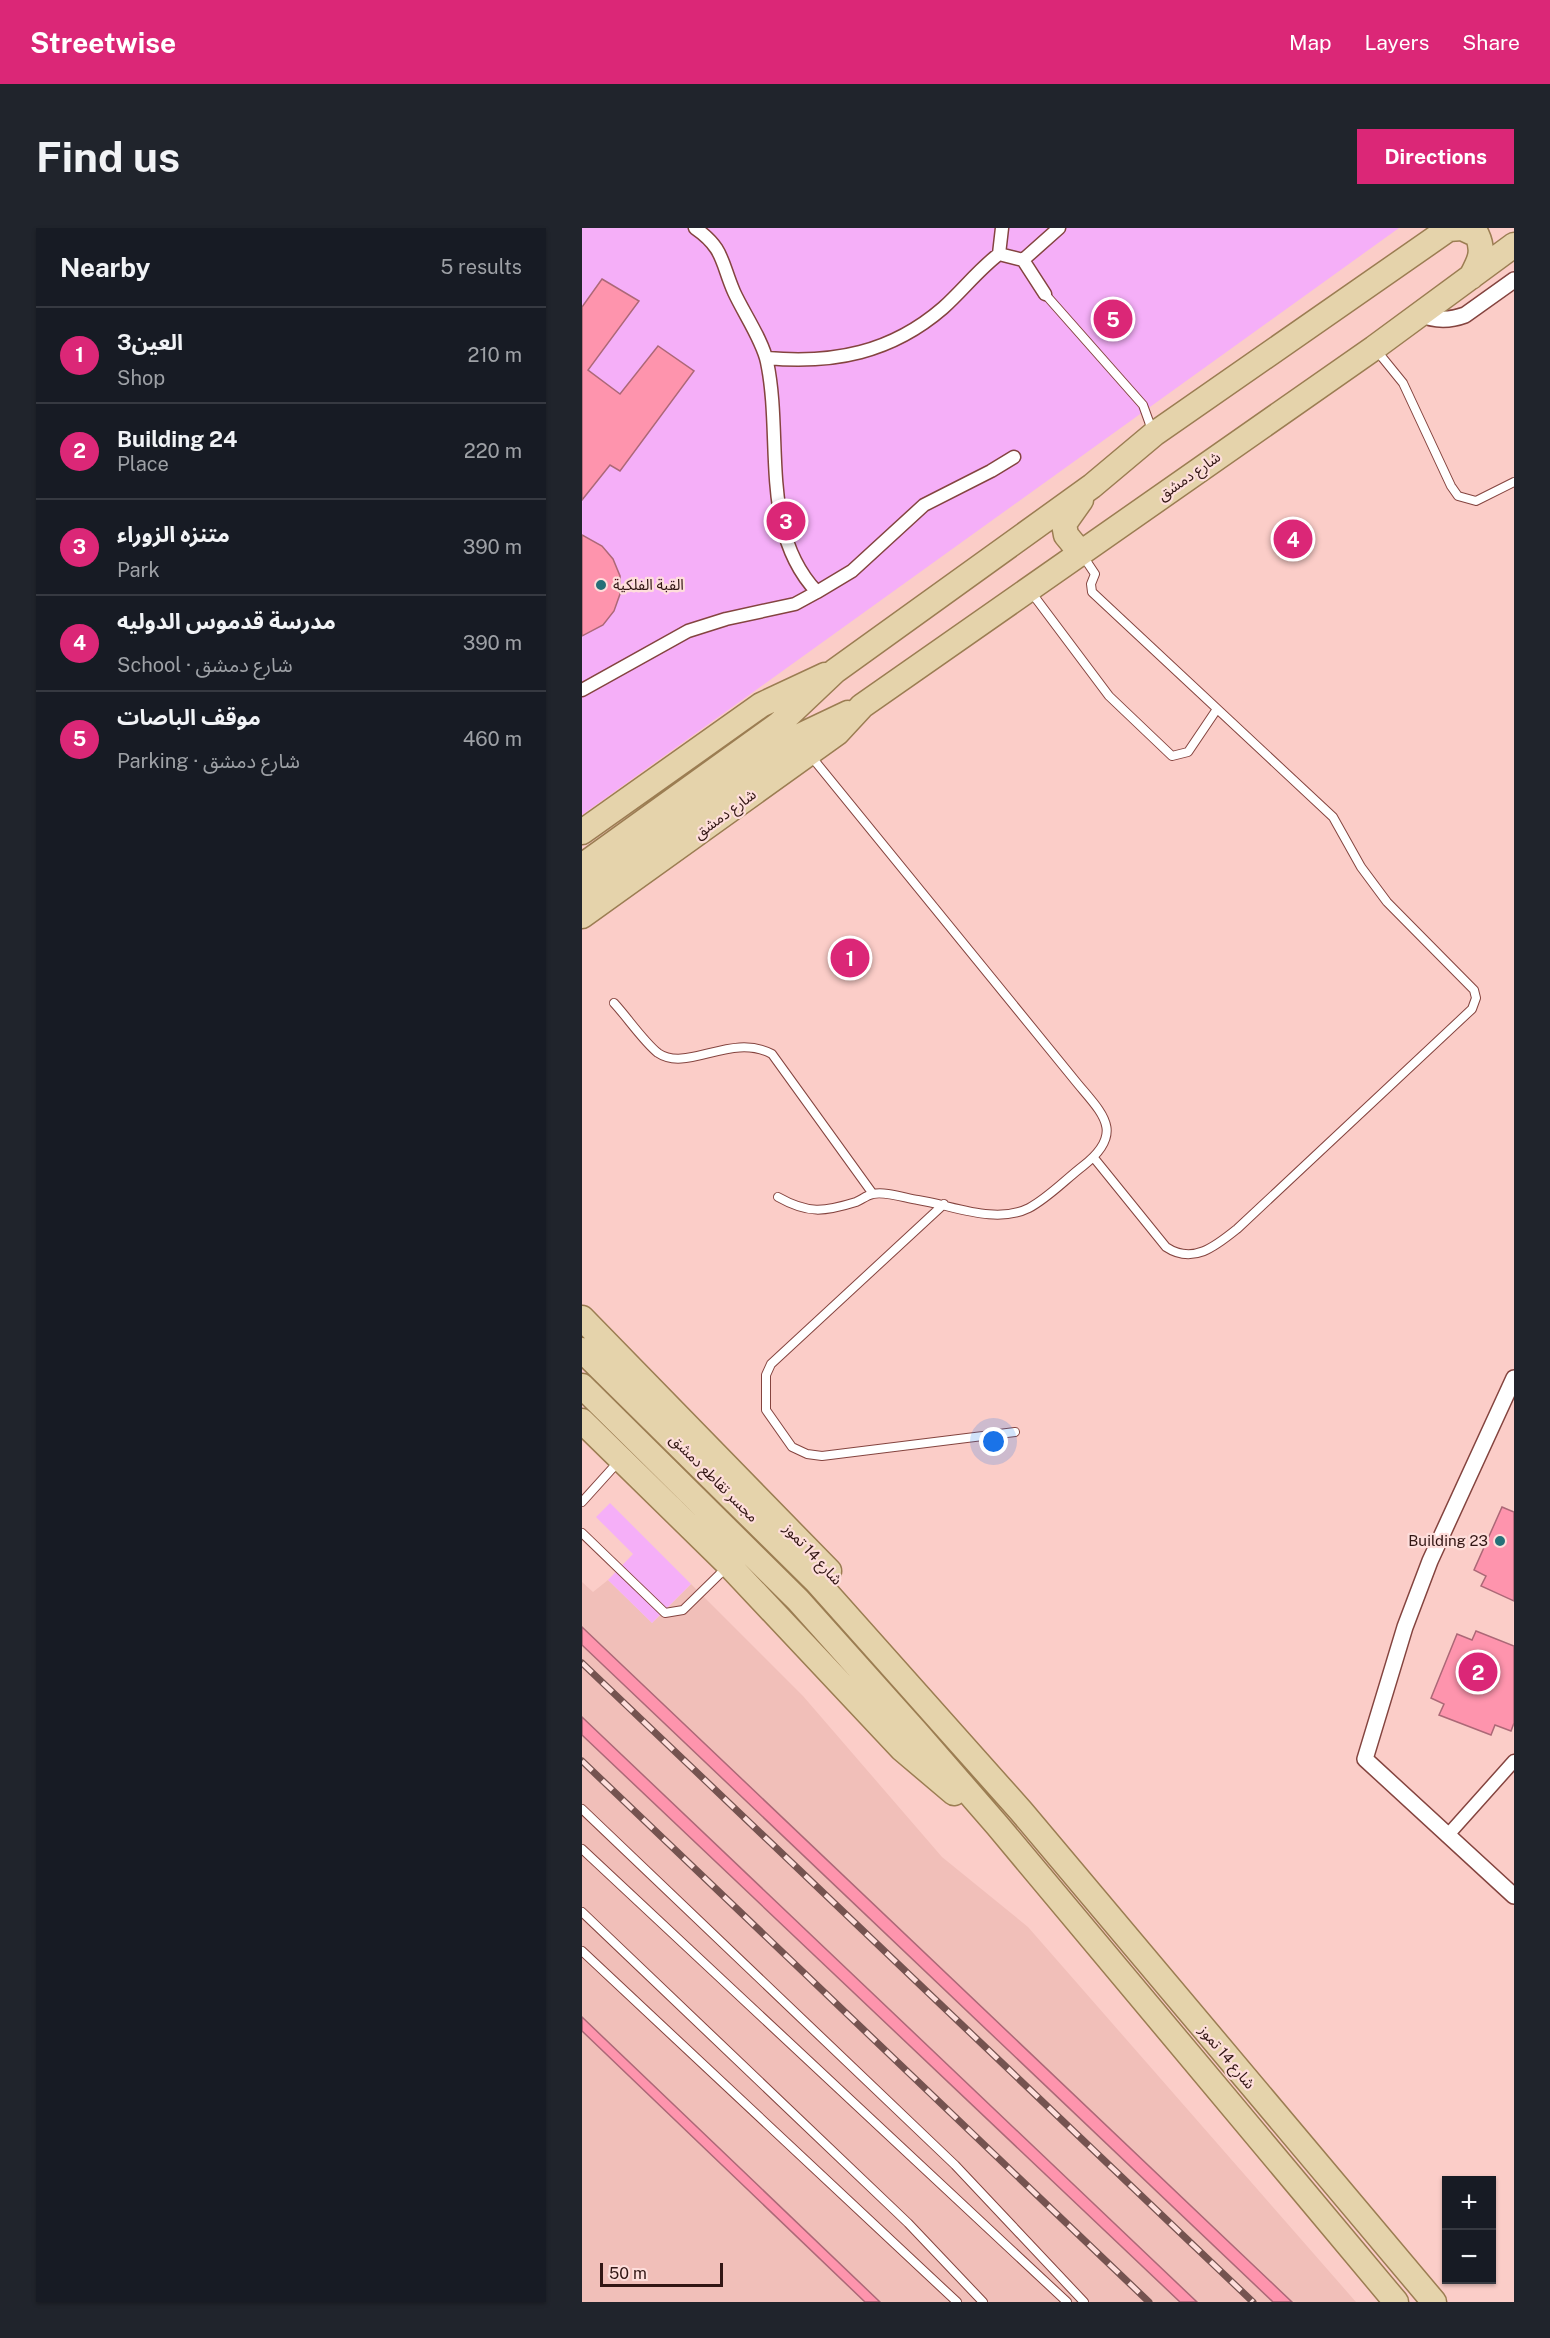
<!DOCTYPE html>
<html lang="en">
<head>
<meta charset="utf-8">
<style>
	:root { --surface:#171b24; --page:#20242c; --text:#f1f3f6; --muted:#9ea1a6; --line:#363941; --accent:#db2777 }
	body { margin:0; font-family:"Public Sans","Noto Sans Arabic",sans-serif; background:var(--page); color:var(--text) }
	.controls { position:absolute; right:18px; bottom:18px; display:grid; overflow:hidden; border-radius:0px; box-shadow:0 2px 4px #0004 }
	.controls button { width:54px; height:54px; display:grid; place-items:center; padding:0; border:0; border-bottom:2px solid var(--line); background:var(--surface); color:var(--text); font:30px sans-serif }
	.scale { position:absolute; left:18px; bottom:15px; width:123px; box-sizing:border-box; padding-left:6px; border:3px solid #321614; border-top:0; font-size:16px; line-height:21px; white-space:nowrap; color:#321614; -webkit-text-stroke:4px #fededb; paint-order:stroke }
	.you { position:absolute; left:412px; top:1214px; width:21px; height:21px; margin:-15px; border:4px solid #fff; border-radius:50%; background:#1a73e8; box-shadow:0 0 0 9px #1a73e833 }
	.badge { display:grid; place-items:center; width:39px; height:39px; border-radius:50%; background:var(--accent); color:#fff; font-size:20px; font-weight:700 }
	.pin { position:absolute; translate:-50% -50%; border:3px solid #fff; box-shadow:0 2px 6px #0006 }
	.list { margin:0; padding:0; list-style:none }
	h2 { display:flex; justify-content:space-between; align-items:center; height:78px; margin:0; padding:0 24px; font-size:26px }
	h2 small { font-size:20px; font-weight:400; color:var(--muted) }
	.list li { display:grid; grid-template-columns:39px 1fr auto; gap:18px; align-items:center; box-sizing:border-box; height:96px; padding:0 24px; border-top:2px solid var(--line) }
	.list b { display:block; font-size:22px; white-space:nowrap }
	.list p { margin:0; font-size:20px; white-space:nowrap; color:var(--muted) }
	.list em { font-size:20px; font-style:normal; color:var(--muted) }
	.map { position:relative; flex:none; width:932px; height:2074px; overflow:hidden; border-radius:0px }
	header { display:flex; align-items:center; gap:36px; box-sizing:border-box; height:84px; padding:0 30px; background:var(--accent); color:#fff }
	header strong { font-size:28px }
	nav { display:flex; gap:33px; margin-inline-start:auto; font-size:21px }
	.intro { display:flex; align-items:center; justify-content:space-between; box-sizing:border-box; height:144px; padding:0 36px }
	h1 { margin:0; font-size:42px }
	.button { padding:15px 27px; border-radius:0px; background:var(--accent); color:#fff; font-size:21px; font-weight:700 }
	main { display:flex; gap:36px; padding:0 36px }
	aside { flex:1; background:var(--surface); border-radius:0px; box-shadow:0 2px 4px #0004 }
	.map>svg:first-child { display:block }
</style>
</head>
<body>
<header>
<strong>Streetwise</strong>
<nav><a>Map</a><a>Layers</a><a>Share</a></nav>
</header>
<div class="intro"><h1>Find us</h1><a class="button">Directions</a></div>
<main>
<aside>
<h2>Nearby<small>5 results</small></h2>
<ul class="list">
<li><span class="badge">1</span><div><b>العين3</b><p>Shop</p></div><em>210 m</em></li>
<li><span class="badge">2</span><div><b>Building 24</b><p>Place</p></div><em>220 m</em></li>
<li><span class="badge">3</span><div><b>متنزه الزوراء</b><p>Park</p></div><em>390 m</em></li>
<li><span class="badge">4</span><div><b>مدرسة قدموس الدوليه</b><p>School · شارع دمشق</p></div><em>390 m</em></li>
<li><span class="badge">5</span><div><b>موقف الباصات</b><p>Parking · شارع دمشق</p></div><em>460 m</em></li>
</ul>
</aside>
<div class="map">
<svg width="932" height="2074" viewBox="0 0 932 2074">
	<rect width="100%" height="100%" fill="#fbcdc8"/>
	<!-- built -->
	<path fill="#f1bfb9" d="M26,1352L70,1395L109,1356L221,1468L360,1629L446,1699L774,2074H0V1354L11,1364Z"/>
	<!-- green -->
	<path fill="#f5aff8" d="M0,0H817L0,587Z
		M28,1275L109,1356L70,1395L26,1352L51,1326L14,1289Z"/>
	<!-- building -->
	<path fill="#fe94ad" stroke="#ac6877" stroke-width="1.5" d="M20,51L57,73L6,142L38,166L76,118L112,143L38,243L28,237L0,272V79Z
		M0,307L20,318L31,331L38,348V366L32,383L21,397L0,408Z
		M920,1279L932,1284V1373L899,1358L904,1348L892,1342Z
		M0,1399L710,2074H691L0,1417Z
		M894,1403L932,1418V1495L929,1503L913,1497L909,1507L857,1487L862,1476L849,1470L875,1406L890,1412Z
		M0,1489L615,2074H598L0,1507Z
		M0,1789L298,2074H283L0,1803Z"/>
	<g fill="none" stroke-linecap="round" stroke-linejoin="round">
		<!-- service casing -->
		<g stroke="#84443f" stroke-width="10">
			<path id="service" d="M463,66L561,177L570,202
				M795,123L821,155L869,258L876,268L894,273L932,254
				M501,328L513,346L509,356L510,364L751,589L779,639L805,674L892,762L894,770L890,781L655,1001C634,1018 611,1037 584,1019L512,930
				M449,364L527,468L590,528L606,524L635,481
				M32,775C45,789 62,814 76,825C105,845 149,804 190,826L291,966
				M196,969C226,986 242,984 274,974C279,972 285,967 291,966C303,963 323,970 336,972C370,977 413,997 447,980C466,970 484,951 501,938C546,903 518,884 491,850L228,527
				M362,976L189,1136L184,1147V1182L210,1219L225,1226L240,1228L433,1204
				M0,1274L37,1233
				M0,1305L83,1385L101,1382L146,1338
				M0,1581L373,1937L502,2074
				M0,1621L485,2074
				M0,1684L326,1995L401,2074
				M0,1723L375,2074"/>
		</g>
		<!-- pedestrian casing -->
		<g stroke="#84443f" stroke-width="15">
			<path id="pedestrian" d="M417,26L441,32
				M463,66L441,32L477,0
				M185,130C251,136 309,125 361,80C381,62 396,42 417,26L420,0
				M235,364L270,343L342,277L409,243L432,229
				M0,462L106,403L144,391L213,376L235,364C177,303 201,210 185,134C181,113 161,84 152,64C139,34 142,20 113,0
				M865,1608L932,1533"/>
		</g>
		<!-- minor casing -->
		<g stroke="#84443f" stroke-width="18">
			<path id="minor" d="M837,86C853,93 867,93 883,87L932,52
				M932,1150L848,1333L823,1399L783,1531L932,1668"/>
		</g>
		<!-- primary casing -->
		<g stroke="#9b7d52" stroke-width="27">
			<path id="primary" d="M866,1L880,0L895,7C903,24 897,34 889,49
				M498,324L484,307L482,296L499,272
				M0,604L179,477L243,447
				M0,638L197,496L253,443L510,258L572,206L868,0
				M0,664L209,512L266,485
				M0,688L255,505L280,478L792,120L932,17
				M0,1090L247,1343
				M0,1122L235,1354L439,1583L852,2074
				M0,1158L216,1372L335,1505L415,1597L814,2074
				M0,1193L147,1337L320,1521L372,1565"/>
		</g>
		<!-- service -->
		<use href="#service" stroke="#fff" stroke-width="8"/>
		<!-- pedestrian -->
		<use href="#pedestrian" stroke="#fff" stroke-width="12"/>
		<!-- minor -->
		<use href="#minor" stroke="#fff" stroke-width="15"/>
		<!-- primary -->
		<use href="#primary" stroke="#e5d3ab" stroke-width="24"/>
		<!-- rail casing -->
		<g stroke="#755350" stroke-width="7">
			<path id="rail" d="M0,1435L671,2074
				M0,1533L567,2074"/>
		</g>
		<!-- rail -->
		<use href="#rail" stroke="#fededb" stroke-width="4.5" stroke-dasharray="14" stroke-linecap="butt"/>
	</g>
	<!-- markers -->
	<g fill="#267078" stroke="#fededb" stroke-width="2">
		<circle cx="19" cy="357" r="6"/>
		<circle cx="918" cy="1313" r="6"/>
	</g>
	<g text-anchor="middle" stroke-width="4.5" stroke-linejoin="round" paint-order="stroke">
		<!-- street labels -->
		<g font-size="15" fill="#321614" stroke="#fededb">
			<text transform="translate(607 248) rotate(-35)" y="5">شارع دمشق</text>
			<text transform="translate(143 586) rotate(-36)" y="5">شارع دمشق</text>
			<text transform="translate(132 1250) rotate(45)" y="5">مجسر تقاطع دمشق</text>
			<text transform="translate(231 1326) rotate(47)" y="5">شارع 14 تموز</text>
			<text transform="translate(645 1829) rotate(50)" y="5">شارع 14 تموز</text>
		</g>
		<!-- poi labels -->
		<g font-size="15" fill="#321614" stroke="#fededb" text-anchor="start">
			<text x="31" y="362">القبة الفلكية</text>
			<text x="906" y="1318" text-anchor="end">Building 23</text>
		</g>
	</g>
</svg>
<div class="controls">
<button>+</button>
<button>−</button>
</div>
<div class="scale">50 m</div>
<div class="you"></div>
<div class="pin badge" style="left:268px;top:730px">1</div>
<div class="pin badge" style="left:896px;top:1444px">2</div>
<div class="pin badge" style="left:204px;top:293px">3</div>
<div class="pin badge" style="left:711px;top:311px">4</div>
<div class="pin badge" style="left:531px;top:91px">5</div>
</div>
</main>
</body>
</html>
